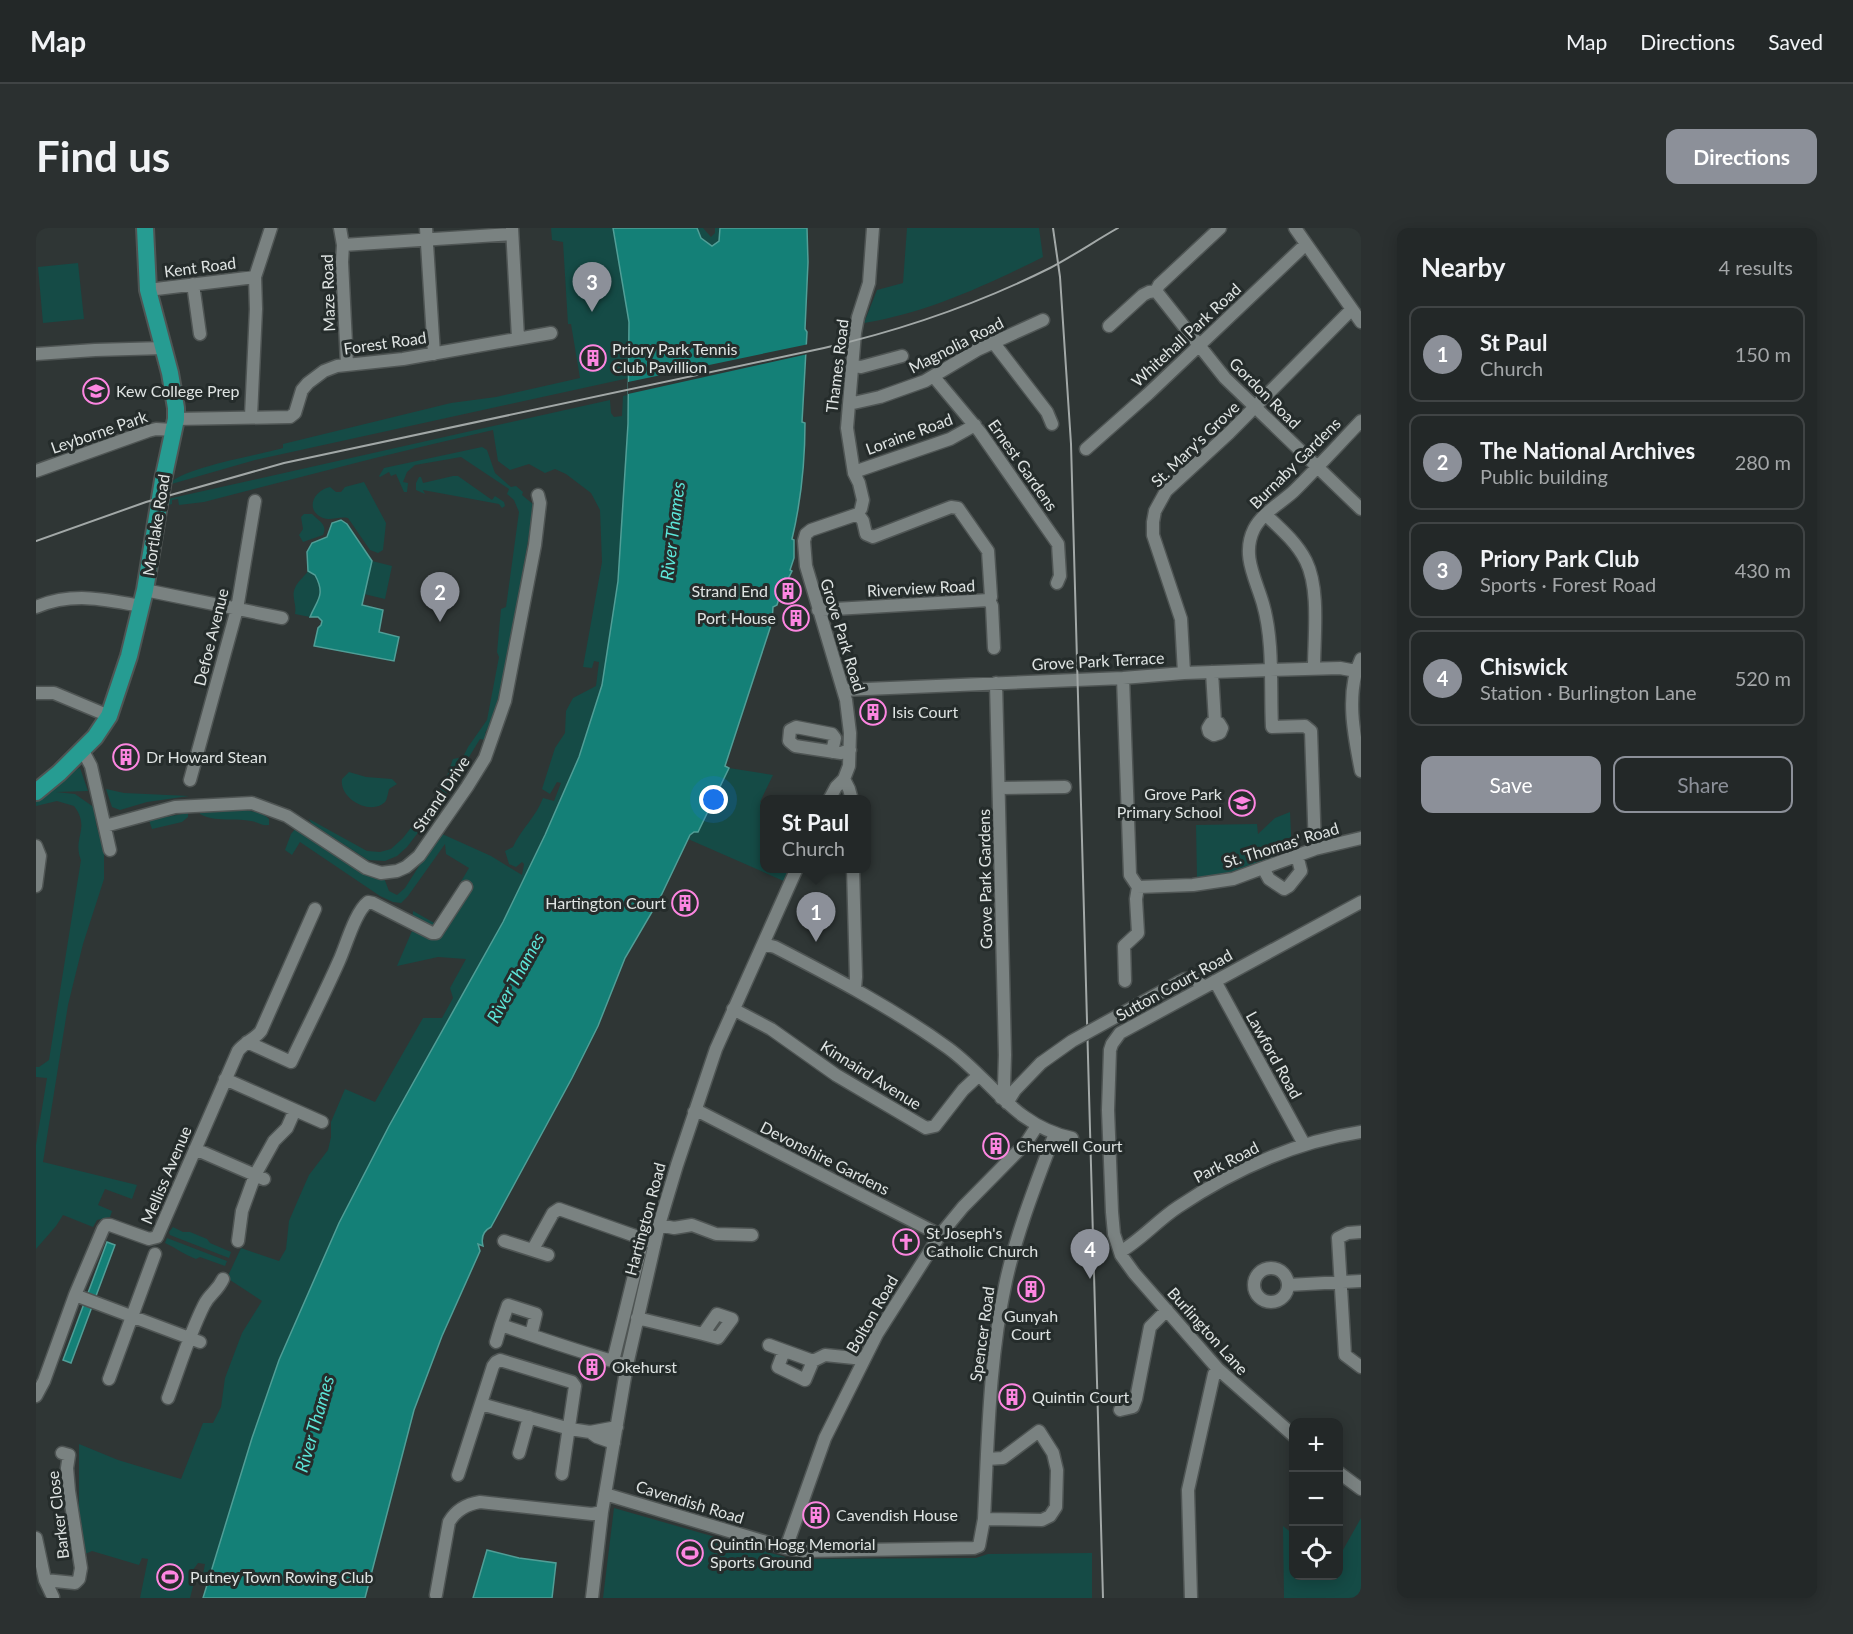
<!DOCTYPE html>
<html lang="en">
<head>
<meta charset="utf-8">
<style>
	:root { --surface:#232828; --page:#2b3030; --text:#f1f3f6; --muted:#a3a6a8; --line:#404445; --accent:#8c9099 }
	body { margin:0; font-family:Lato,sans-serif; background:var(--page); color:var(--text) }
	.controls { position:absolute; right:18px; bottom:18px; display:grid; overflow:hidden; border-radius:12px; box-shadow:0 3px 15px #0003 }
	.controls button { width:54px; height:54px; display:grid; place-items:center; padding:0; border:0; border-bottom:2px solid var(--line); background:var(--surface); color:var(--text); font:30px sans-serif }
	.you { position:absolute; left:678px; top:572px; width:21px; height:21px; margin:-15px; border:4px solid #fff; border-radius:50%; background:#1a73e8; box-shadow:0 0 0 9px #1a73e833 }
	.badge { display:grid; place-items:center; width:39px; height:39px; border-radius:50%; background:var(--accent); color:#fff; font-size:20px; font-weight:700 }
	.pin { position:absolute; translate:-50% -50px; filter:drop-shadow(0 2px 3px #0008) }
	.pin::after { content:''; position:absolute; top:32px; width:21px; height:18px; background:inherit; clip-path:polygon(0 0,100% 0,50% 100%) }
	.popup { position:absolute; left:724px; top:567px; width:111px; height:78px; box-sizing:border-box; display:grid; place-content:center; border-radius:12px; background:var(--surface); filter:drop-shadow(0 2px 4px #0005); font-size:20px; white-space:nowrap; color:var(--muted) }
	.popup b { font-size:22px; color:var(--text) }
	.popup::after { content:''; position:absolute; left:50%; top:100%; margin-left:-12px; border:12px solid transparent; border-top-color:var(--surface) }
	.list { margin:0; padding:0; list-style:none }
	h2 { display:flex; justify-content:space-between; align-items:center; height:78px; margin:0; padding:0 24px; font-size:26px }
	h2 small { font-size:20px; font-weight:400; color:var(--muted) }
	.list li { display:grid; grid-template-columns:39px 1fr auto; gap:18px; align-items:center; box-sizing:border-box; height:96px; margin:0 12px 12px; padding:0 12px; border:2px solid var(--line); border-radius:12px }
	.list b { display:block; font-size:22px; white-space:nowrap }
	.list p { margin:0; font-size:20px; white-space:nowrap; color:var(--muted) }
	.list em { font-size:20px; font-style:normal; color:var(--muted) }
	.actions { display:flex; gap:12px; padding:18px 24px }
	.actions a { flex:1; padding:14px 0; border:2px solid var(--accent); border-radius:12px; text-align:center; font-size:21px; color:var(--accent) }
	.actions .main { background:var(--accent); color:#fff }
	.icon { flex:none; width:33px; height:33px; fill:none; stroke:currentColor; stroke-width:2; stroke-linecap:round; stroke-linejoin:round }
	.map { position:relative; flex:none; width:1325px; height:1370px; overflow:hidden; border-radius:12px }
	header { display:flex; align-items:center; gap:36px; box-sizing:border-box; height:84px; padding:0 30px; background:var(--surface); border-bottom:2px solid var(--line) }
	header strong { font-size:28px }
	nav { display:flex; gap:33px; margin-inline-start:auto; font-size:21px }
	.intro { display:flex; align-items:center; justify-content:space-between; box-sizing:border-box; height:144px; padding:0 36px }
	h1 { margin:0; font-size:42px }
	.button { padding:15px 27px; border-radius:12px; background:var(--accent); color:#fff; font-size:21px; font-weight:700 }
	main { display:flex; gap:36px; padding:0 36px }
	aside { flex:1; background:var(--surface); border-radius:12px; box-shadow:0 3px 15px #0003 }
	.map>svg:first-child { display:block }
</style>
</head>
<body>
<header>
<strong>Map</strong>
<nav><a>Map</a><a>Directions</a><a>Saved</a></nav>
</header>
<div class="intro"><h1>Find us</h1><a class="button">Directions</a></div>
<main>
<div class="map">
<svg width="1325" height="1370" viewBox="0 0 1325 1370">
	<rect width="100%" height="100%" fill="#2f3635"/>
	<!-- green -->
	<path fill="#154b46" d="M515,0H582L594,58L593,150L219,232L132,257C144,240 223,227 247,220V216L415,175L460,169L544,150L535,96H532L527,14L516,12Z
		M661,0H667L675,9L679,5V0H684L683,13L679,17H672L664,10Z
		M871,0H1003L1007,29C951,57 891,85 828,95L841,62L867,55Z
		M42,35L48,91L7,95L2,39Z
		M596,166L595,277L571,442L543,529L509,607L467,694L353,898L303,995L243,1132L173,1348L167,1346L169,1336L162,1335L157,1342L161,1343L154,1370H104L112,1331L106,1330L103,1337L56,1323L49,1326L43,1281V1216L82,1232L145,1251L167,1195H177L185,1179L189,1150L206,1105L226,1073L191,1050L205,1020L243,1033L250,1021L253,993L262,972L273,947L292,922L295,909V894L309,861L339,874L387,790H406L417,770L414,760L430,731L402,729L361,738L376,703L377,683L400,696L433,640L410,626L409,616L372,668L365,675L357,674L344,668L264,614L256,627L249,622L255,606L260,600L348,650L353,663L361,667L369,660L404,605L455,628L486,647L488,636L486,634L480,639L473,636L469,623L477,619C485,601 500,589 507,570L518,573L525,555L521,554L514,566L506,561L519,520L529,505L530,483L537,470L560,458L563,434L558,433L556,440L547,439L566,334L564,282L555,265L530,246L519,241L509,245L493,236L474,242L462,233L457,202C360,224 264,249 168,274L143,277L142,271L136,272V276L127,279V272L574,172L575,185L578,189L586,188L587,168Z
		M446,219L451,222L459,245L475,259L480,258L487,264L486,267L498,277L471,437L456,493L449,505L452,507L450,512L444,511L404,576L371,619L361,628L349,633L332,632L276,596L273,591L331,623L344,624L355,621L367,610L399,569L410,551L417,531L427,529L432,519L451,492L463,429L461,424L465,381L470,379L483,284L478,272L471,266L473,261L425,229L379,237L371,244L367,254L372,255L371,264H368L360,246L355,248L353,244L344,249L343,248L348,240Z
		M417,248H422L456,272L459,268L468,274L469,278L466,280L463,276L387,262L389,266L380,262V255L383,249H385L387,255Z
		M328,254L350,295L347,322L342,325L334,322L312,290C303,288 295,293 287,290C268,282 278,262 294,259L300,264H305L309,259Z
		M268,286H276C283,293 292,297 287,307L267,314L263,307L267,301L265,289Z
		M336,333L356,338L349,371L328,366Z
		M272,343L279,347C290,367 281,372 274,389L259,386C261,377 255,368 259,360C261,354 268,349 272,343Z
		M44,540L52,563L20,564L39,566L59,580L60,596L68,623V651L47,716L32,777L7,934L101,957L96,971L69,961L62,977L76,983L74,989L61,992L57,999L27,987L20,998L0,1021V917L11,850L0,849V839H3L13,832L45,632C36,610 55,600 38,578L21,573L0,578V572L40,541Z
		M693,540L737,547L724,574L729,577V640L756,641L750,654L652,611L658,604H662Z
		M313,544L330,549L356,551L361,556L353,561C352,565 351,572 349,574C335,588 303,571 306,551Z
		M70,561L88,565L153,568L111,574L84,582L76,579Z
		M208,582L226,585L233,591V597C226,598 222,594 215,593C198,589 179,595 164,586V584Z
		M1254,584L1256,626L1165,653L1161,650L1160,597L1221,596L1222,606L1239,590Z
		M152,585V589L146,594L116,601L113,592Z
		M137,999L147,1004H154L171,1011L174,1015L195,1024L193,1030L134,1007L133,1004Z
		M131,1010L191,1033L189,1038L164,1029L160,1031C149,1027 140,1020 129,1015Z
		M578,1280L756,1331L940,1330L952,1326L1056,1325V1370H567Z
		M1325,1290V1370H1248L1247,1298L1257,1306L1258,1348H1302L1303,1329Z"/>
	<!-- water -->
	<path fill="#148077" stroke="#519e97" stroke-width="1.5" d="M577,0H661L665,10L676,18L683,13L684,0H771L772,34L769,101L771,104L766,194L769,195C769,234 765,273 756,311L758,312V330L754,342L756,343L752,351L749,350L741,377L737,379L736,394L689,538L693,540L662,604H658L654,607L623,672L589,730L562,798L536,850L455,999C447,1003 445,1010 447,1018L442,1016L444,1023L406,1108L378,1182L329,1370H167L216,1210L243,1132L303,995L353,898L467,694L509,607L543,529L566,457L582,353L592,196L593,94Z
		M305,292L311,296L336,333L326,377L347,382L343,404L363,409L358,433L278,418L282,400L285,397L286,393L282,389H274C281,372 290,367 279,347L272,343L271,324L276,315L291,309L296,295Z
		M71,1014L79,1017L35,1135L27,1132Z
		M451,1322L483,1330L520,1335L516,1370H437Z"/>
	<!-- pier -->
	<path fill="#2f3635" d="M773,116L772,126L592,166V154Z"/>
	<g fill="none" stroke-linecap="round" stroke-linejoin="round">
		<!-- minor casing -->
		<g stroke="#4f5554" stroke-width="15">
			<path id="minor" d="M304,0L307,17
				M390,0L398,126
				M476,0L482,110
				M1259,0L1325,94
				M157,56L164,106
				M112,62L219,49
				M1120,63L1189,150L1325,281
				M1120,63L1123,57L1184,0
				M1073,98L1107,67L1113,64L1120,63
				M957,114L1011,184L1016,196
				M0,126L59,122L128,120
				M311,136L306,34L307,17L476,6
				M817,138L825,139L866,128
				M898,149L944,204L1022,316L1024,348L1021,355
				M813,176L844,169L889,153L941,122L1007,92
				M215,188L220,81L219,49L235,0
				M140,191L254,189L259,185L266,162L272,155L288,143L301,138L367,131L515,105
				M1050,221L1112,166L1270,16
				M0,243L112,203L120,201L137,202
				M818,244L914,211L939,197
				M825,281L827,272L823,255L818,245L811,200L819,105L822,89L833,55L837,0
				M822,286L827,293L830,306L837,309L915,279L922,280L952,323L955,369L953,372L956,378L958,420
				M1230,287C1245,301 1261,315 1270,333C1284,361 1278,409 1278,440
				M109,362L246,390
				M0,379C36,364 68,371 105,378
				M782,382L953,372
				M1325,431C1309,464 1318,508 1325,543
				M1176,444L1179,494L1183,495L1186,500L1184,505L1178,507L1173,504L1172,500L1175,495L1179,494
				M1148,445L1145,391L1117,307V294L1119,283L1130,263L1193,205L1316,81
				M1087,450L1094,647L1102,659L1157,657L1197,651L1279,621L1325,610
				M960,455L969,827L968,858L965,870
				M807,462L1087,450L1148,445L1234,442L1304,440L1320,443
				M0,465H18L73,488
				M46,521L55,538L74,622
				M796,524L799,510L796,506L760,499L754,502L753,513L759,518L805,525L814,522
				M808,551L813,561L816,572
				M154,552L201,381L219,273
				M964,560L1029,559
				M793,572L800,559L808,551L813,538L814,505L810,472L770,338L768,313L770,306L775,302L822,286
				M69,598L139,579L216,575L251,588L330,640L345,645L361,643L370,639L383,628L431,559L449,530L469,473L499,317L504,275L502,267
				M0,618L4,628L0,658
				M1279,621L1275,503L1269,498L1236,499C1234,460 1238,414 1227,376C1220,351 1205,327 1218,301C1226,285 1245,275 1258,263C1281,240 1303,216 1325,193
				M817,640L820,749L819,760
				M1227,640L1233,651L1248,661L1253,658L1265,643L1261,627
				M727,716L739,719C799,750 858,781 912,820C956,852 978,898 1036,910
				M1089,753L1088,718L1102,705L1100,671L1102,659
				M1179,753L1268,916
				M1143,754L1149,751H1159L1168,759
				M697,781L735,801L800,847L890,900L899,898L927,862L942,848
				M211,814L255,834C271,800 288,767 303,733C310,718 319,684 332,674L337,675L396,705H400L430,659
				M189,851L286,894
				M971,875L979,862L1005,835
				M658,884H664L904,1007
				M159,921L228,951
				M623,997L638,1000L656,997L680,1006L716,1007
				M1325,1004L1312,1005L1302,1010L1309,1127L1325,1139
				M202,1013L206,983L219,947L238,913L251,900L259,882
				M468,1013L512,1027
				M497,1021L517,985L523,981L619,1015
				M1084,1024C1105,1012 1122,992 1142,979C1197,942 1259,914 1325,904
				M1218 1057a17 17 0 1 1 34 0a17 17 0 1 1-34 0Z
				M1252,1057L1325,1053
				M39,1067L164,1114
				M681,1086L696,1091L682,1110L667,1106Z
				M601,1090L667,1106
				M495,1107L500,1086L472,1077L465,1097C507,1111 549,1126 591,1137
				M460,1114L465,1097
				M733,1117L777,1133L789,1127L828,1131
				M748,1123L742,1139L769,1152L777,1133
				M577,1133L607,1011
				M73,1151L119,1026
				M0,1168L8,1153L39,1067L67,1001L70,997H74L113,1011L121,1009L202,823C209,814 219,811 225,803L279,681
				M132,1170C144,1138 153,1107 168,1077C174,1065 181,1064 187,1051
				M445,1176L534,1201L554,1204
				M1084,1182L1097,1179L1100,1171L1114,1099L1131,1082
				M1258,1208L1182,1141L1098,1045L1085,1027L1078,1006L1076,984L1072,882L1074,822L1076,816L1084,805L1325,674
				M578,1215L561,1209L554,1204L581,1199
				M483,1225L493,1189
				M1302,1244L1325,1261
				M422,1247L457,1138L460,1134L464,1132L536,1154L539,1158L526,1246
				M569,1266L750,1320L768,1323L938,1320L943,1318L948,1291C952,1211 953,1131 970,1053C981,1003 1001,953 1019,905
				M948,1291L1006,1292L1014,1288L1020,1279L1021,1242L1017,1225L1003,1203L967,1230L951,1231
				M0,1310L9,1352L17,1369
				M750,1320L789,1210L841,1106L904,1007L927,979L990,915L1001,898
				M9,1352L39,1355L43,1351L45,1340L33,1263L31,1240L33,1227L26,1225
				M400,1367L413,1294C420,1282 431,1276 444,1274L556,1286L566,1284
				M556,1370L566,1284L591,1137L623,997L641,937L680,821L761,640
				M1155,1370L1152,1262L1178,1146L1182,1141"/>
		</g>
		<!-- highway casing -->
		<g stroke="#4f5554" stroke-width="20">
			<path id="highway" d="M0,564L23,545L59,509L73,488L93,428L109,362L127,252L140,191V180L134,145L112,62L109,0"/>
		</g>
		<!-- minor -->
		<use href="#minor" stroke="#7a8281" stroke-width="12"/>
		<!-- highway -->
		<use href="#highway" stroke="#269c92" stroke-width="16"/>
		<!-- rail -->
		<path stroke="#a2a8a7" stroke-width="2" d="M1017,0L1024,49L1035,216L1067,1370
			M0,313L110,274L248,235L788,120C866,102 942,76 1014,40C1037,28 1059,13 1082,0"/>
		<!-- minor-bridge casing -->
		<g stroke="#4f5554" stroke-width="15" stroke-linecap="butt">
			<path id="minor-bridge" d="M1005,835L1036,813L1143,754"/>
		</g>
		<!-- minor-bridge -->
		<use href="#minor-bridge" stroke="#7a8281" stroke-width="12"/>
	</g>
	<!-- icons -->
	<defs>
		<g id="building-ring" transform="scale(1.35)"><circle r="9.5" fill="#252c2b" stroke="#fd86e1" stroke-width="1.5"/><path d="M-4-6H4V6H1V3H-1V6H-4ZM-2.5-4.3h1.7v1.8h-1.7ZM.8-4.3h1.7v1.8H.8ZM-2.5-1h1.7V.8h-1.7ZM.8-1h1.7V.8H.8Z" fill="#fd86e1"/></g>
		<g id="school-ring" transform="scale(1.35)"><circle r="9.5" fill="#252c2b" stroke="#fd86e1" stroke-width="1.5"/><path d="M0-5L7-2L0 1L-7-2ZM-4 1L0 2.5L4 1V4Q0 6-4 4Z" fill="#fd86e1"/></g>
		<g id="church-ring" transform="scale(1.35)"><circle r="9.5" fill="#252c2b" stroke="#fd86e1" stroke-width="1.5"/><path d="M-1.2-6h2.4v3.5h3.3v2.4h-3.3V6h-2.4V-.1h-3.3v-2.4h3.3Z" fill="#fd86e1"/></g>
		<g id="stadium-ring" transform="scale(1.35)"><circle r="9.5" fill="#252c2b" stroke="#fd86e1" stroke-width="1.5"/><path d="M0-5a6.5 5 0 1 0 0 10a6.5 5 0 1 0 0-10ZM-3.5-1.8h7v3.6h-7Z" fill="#fd86e1"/></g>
	</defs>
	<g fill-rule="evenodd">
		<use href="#building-ring" x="557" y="130"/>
		<use href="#school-ring" x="60" y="163"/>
		<use href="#building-ring" x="752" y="363"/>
		<use href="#building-ring" x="760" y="390"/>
		<use href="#building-ring" x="837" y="484"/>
		<use href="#building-ring" x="90" y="529"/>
		<use href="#school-ring" x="1206" y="575"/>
		<use href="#building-ring" x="649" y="675"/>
		<use href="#building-ring" x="960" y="918"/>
		<use href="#church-ring" x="870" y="1014"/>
		<use href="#building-ring" x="995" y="1061"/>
		<use href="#building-ring" x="556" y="1139"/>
		<use href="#building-ring" x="976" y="1169"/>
		<use href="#building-ring" x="780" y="1287"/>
		<use href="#stadium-ring" x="654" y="1325"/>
		<use href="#stadium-ring" x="134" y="1349"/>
	</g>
	<g text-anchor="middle" stroke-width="6" stroke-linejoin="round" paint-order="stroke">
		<!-- street labels -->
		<g font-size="16" fill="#dfe4e3" stroke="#252c2b">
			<text transform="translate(164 39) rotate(-7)" y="6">Kent Road</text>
			<text transform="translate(292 65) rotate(-92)" y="6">Maze Road</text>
			<text transform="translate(1150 107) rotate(-43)" y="6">Whitehall Park Road</text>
			<text transform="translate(349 115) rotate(-8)" y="6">Forest Road</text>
			<text transform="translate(920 117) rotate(-27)" y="6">Magnolia Road</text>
			<text transform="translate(801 138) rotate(-83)" y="6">Thames Road</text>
			<text transform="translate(1229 165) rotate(45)" y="6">Gordon Road</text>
			<text transform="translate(63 204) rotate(-19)" y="6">Leyborne Park</text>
			<text transform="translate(873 206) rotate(-20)" y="6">Loraine Road</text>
			<text transform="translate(1159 216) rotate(-44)" y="6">St. Mary's Grove</text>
			<text transform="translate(1259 235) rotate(-45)" y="6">Burnaby Gardens</text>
			<text transform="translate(987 237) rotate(55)" y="6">Ernest Gardens</text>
			<text transform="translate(120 297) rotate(-81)" y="6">Mortlake Road</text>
			<text transform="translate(885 360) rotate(-3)" y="6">Riverview Road</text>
			<text transform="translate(807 407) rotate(73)" y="6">Grove Park Road</text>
			<text transform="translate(175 409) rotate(-76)" y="6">Defoe Avenue</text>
			<text transform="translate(1062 433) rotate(-3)" y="6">Grove Park Terrace</text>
			<text transform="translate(405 566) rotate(-56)" y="6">Strand Drive</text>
			<text transform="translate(1245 617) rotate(-17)" y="6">St. Thomas' Road</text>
			<text transform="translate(949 651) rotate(-91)" y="6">Grove Park Gardens</text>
			<text transform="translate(1138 757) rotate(-29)" y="6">Sutton Court Road</text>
			<text transform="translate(1238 827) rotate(61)" y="6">Lawford Road</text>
			<text transform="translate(835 847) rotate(32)" y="6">Kinnaird Avenue</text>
			<text transform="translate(789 930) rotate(27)" y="6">Devonshire Gardens</text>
			<text transform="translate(1190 934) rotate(-27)" y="6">Park Road</text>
			<text transform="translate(130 947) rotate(-67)" y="6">Melliss Avenue</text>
			<text transform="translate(609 991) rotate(-75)" y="6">Hartington Road</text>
			<text transform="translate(836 1086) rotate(-60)" y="6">Bolton Road</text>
			<text transform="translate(1172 1103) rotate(48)" y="6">Burlington Lane</text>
			<text transform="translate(946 1106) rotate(-82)" y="6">Spencer Road</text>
			<text transform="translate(654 1274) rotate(17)" y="6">Cavendish Road</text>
			<text transform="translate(22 1287) rotate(-97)" y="6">Barker Close</text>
		</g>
		<!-- poi labels -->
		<g font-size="16" fill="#dfe4e3" stroke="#252c2b" text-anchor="start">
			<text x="576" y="127">Priory Park Tennis<tspan x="576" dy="18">Club Pavillion</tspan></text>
			<text x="80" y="169">Kew College Prep</text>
			<text x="732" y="369" text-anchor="end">Strand End</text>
			<text x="740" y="396" text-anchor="end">Port House</text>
			<text x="856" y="490">Isis Court</text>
			<text x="110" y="535">Dr Howard Stean</text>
			<text x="1186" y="572" text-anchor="end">Grove Park<tspan x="1186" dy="18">Primary School</tspan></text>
			<text x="630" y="681" text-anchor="end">Hartington Court</text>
			<text x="980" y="924">Cherwell Court</text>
			<text x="890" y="1011">St Joseph's<tspan x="890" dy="18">Catholic Church</tspan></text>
			<text x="995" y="1094" text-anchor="middle">Gunyah<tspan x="995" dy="18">Court</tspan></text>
			<text x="576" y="1145">Okehurst</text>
			<text x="996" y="1175">Quintin Court</text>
			<text x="800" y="1293">Cavendish House</text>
			<text x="674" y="1322">Quintin Hogg Memorial<tspan x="674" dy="18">Sports Ground</tspan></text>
			<text x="154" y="1355">Putney Town Rowing Club</text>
		</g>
		<!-- water labels -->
		<g font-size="18" font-style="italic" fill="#5ce5d8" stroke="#252c2b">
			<text transform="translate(637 303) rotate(-83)" y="6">River Thames</text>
			<text transform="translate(480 750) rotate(-61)" y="6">River Thames</text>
			<text transform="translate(279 1196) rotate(-74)" y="6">River Thames</text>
		</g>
	</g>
</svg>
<div class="controls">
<button>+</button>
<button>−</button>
<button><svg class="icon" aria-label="locate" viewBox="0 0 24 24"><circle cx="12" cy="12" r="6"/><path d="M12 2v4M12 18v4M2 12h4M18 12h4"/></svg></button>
</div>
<div class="you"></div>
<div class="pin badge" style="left:780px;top:714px">1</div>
<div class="popup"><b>St Paul</b>Church</div>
<div class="pin badge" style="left:404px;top:394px">2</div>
<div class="pin badge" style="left:556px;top:84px">3</div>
<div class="pin badge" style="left:1054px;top:1051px">4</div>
</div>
<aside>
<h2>Nearby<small>4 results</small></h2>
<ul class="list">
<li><span class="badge">1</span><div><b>St Paul</b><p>Church</p></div><em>150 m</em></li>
<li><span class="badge">2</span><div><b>The National Archives</b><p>Public building</p></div><em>280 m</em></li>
<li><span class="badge">3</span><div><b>Priory Park Club</b><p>Sports · Forest Road</p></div><em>430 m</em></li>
<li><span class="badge">4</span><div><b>Chiswick</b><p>Station · Burlington Lane</p></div><em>520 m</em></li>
</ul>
<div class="actions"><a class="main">Save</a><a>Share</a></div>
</aside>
</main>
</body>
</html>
